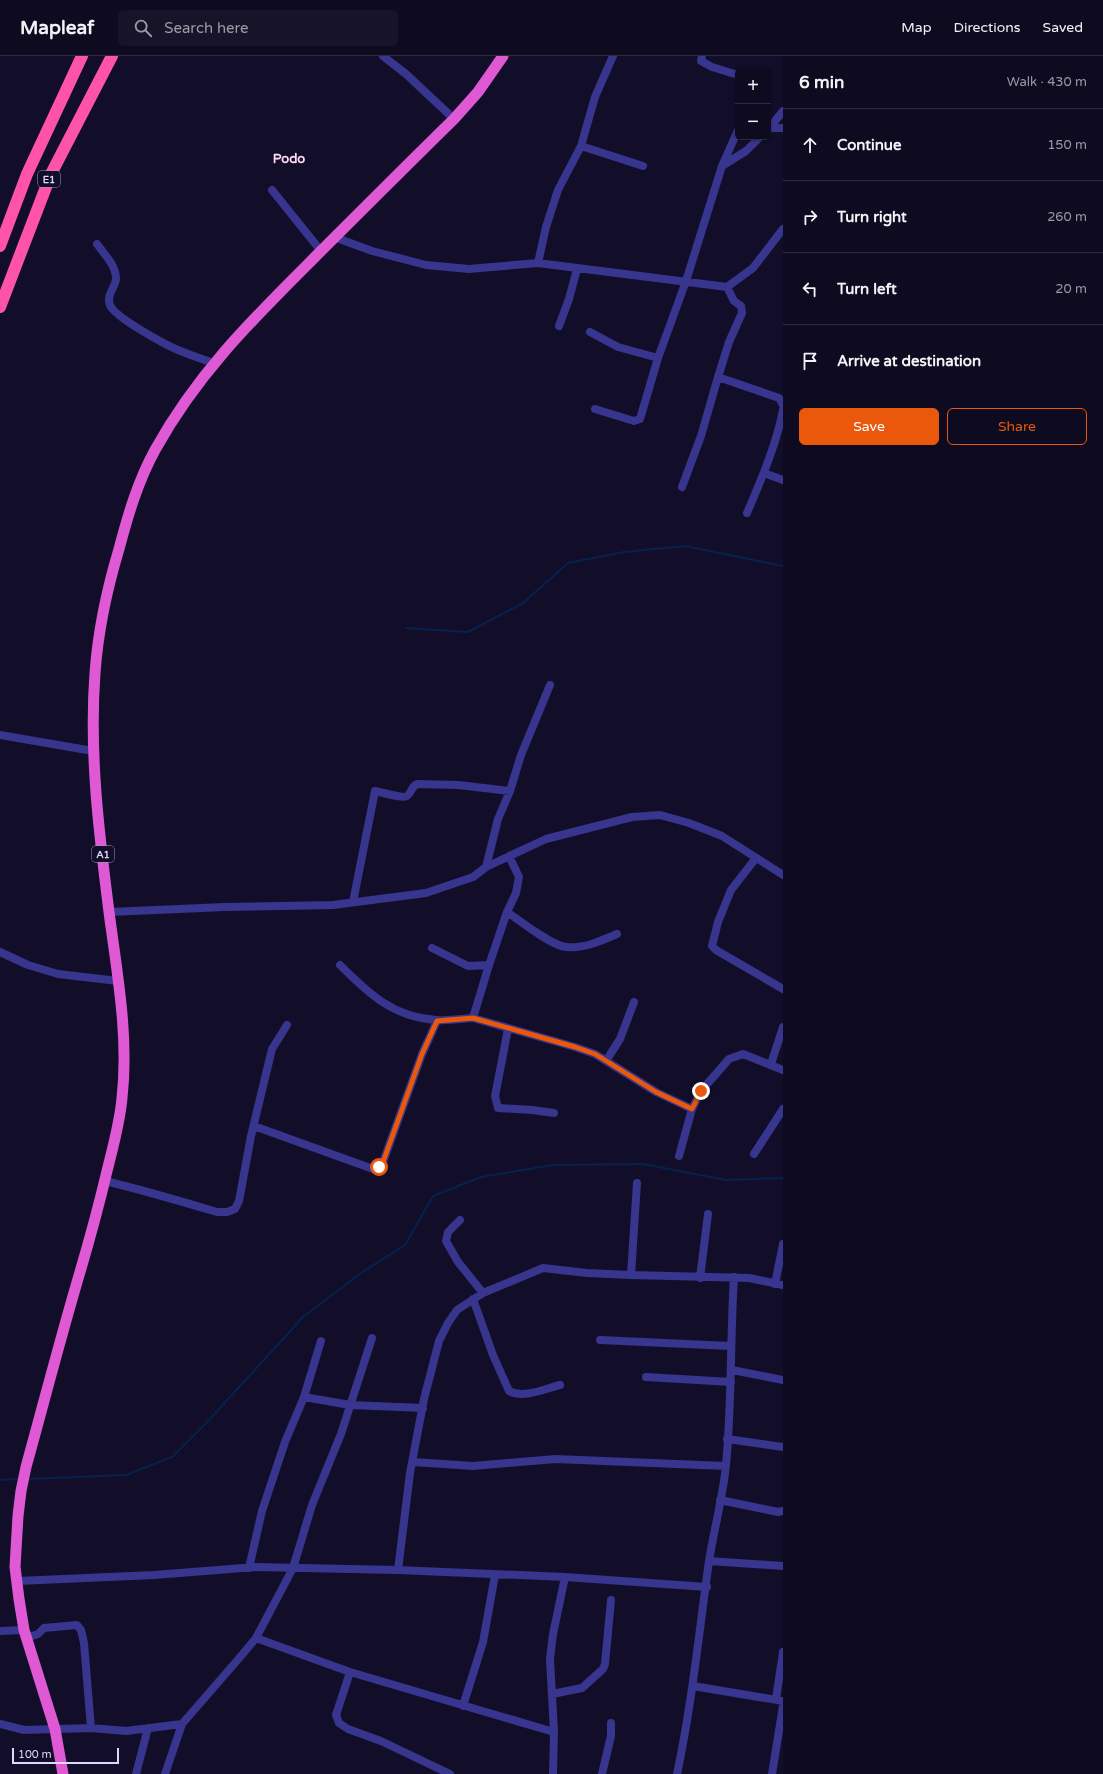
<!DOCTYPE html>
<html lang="en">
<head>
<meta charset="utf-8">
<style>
	:root { --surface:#0e0a20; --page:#171329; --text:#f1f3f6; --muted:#9b9aa5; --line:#2e2b3e; --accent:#ea580c }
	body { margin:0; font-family:"Varela Round",sans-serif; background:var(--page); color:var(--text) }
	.controls { position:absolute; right:12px; top:12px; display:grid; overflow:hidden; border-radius:6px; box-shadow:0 1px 3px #0004 }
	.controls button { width:36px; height:36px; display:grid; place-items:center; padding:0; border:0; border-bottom:1px solid var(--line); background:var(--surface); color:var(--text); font:20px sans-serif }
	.scale { position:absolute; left:12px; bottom:10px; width:107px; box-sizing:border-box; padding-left:4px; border:2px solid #dbd8ff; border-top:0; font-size:11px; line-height:14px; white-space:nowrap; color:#dbd8ff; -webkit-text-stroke:3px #120e2a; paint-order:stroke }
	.stop { position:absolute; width:12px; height:12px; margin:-9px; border:3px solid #ea580c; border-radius:50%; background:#fff }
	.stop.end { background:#ea580c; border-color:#fff; box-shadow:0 1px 4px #0008 }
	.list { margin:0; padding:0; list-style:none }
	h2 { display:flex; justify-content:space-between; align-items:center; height:52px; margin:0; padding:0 16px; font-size:17px }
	h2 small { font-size:13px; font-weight:400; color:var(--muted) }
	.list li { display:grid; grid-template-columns:26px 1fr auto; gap:12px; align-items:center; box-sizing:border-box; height:72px; padding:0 16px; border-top:1px solid var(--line) }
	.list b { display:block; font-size:15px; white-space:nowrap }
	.list em { font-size:13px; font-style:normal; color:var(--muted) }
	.actions { display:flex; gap:8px; padding:12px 16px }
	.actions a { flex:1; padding:9px 0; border:1px solid var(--accent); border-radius:6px; text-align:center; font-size:14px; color:var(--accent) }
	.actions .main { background:var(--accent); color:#fff }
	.icon { flex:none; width:22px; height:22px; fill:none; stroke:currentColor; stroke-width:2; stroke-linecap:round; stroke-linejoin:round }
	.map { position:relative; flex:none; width:783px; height:1718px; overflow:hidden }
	header { display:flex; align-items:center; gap:24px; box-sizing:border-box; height:56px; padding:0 20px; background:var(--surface); border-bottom:1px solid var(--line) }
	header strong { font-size:19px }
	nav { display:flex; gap:22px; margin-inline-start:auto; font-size:14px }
	.search { width:280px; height:36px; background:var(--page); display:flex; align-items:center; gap:10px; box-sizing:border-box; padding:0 14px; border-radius:6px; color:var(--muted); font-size:15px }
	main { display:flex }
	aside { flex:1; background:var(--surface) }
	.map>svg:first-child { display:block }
</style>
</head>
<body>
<header>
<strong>Mapleaf</strong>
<div class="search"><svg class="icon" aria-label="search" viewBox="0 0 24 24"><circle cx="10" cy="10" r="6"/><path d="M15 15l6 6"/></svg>Search here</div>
<nav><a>Map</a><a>Directions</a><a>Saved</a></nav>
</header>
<main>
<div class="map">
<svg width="783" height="1718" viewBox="0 0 783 1718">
	<rect width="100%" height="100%" fill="#120e2a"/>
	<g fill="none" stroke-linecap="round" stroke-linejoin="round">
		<!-- stream -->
		<path stroke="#06214c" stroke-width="2" d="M406,572L468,576L523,547L568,507L624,496L685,490L783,510
			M27,1423L126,1419L172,1401L209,1364L303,1261L361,1217L405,1189L433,1140L481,1121L553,1109L643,1108L726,1124L783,1122
			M0,1424L19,1423"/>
		<!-- minor -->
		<path stroke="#37358d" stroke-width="8" d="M383,0L406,18L454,63
			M702,0L701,5L712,11L738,19
			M771,72H783
			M768,74L783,55
			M581,90L643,110
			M722,110L738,74
			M272,134L321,195
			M334,181L372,195L426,209L469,213L538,207L727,231L753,212L783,173
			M97,188C104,198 116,209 116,223C115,232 106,239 110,249C114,261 166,289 178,294C190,299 202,303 213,307
			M538,207L546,171L558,134L581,90L595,41L613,0
			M727,231L734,245L741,250L742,257L729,286L718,321L779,342L783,349
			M559,270L569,243L577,213
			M590,276L618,291L658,302
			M595,353L634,365L640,363L658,302L686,225L722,110L746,95L760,81
			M764,417L783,424
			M682,431L701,380L718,321
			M747,457C761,424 776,390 783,354
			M0,679L93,695
			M509,800L519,821L516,837L507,856L489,909L473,962L575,991L595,998L656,1036L692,1053L701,1035L729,1003L743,998L783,1014
			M756,802L731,834L718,866L712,890L716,894L783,933
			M486,811L498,763L510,735L521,699L550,629
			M353,846L375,735C381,736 403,743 407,740C413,736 411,729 418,728L458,729L510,735
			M109,856L225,851L333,849L426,837L473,821L486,811L546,783L632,761L660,759L689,767L722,780L783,819
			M507,856C520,865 552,890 566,891C583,893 601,885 617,878
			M432,892L468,910L489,909
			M0,896L28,909L58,918L118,925
			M340,909C369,938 393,961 436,964C448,965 461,963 473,962
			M508,973L495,1040L498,1052L532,1054L554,1057
			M606,1005L620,983L634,946
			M771,1008L783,971
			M254,1070L373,1113L379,1111L383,1106L422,998L437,965
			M754,1098L783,1053
			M679,1100L692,1053
			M105,1125C143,1134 180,1145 217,1156H227L235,1153L239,1145L251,1080L272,993L287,969
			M460,1164L448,1176L446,1185L458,1206L483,1237
			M631,1219L637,1127
			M700,1222L708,1158
			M775,1228L783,1188
			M473,1243L493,1299L509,1335C523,1343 544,1333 560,1329
			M600,1284L730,1290
			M732,1314L783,1324
			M646,1321L731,1326
			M304,1341L350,1349L423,1352
			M727,1383L783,1391
			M413,1406L473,1410L555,1403L726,1410
			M720,1444L778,1456L783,1455
			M709,1505L783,1510
			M249,1512L262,1455L285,1386L304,1341L321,1285
			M398,1514L410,1417L424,1343L439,1285L448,1267L457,1254L483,1237L543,1212L587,1217L631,1219L749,1222L783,1229
			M18,1525L154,1519L256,1511L398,1514L565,1521L707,1531
			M0,1575L24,1574
			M26,1582L38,1578L44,1572L77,1569L81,1574L84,1587L91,1672
			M256,1582L350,1616L554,1676
			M350,1616L336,1659L339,1667L348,1673L381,1685L450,1718
			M693,1630L783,1645
			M552,1638L582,1632L603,1613L605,1608L611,1544
			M776,1643L783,1596
			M463,1650L483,1586L495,1519
			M0,1668L24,1674L91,1672L126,1675L182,1668
			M136,1718L148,1672
			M165,1718L182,1668L241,1600L256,1582L293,1512L312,1449L341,1378L372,1282
			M553,1718L554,1676L550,1603L553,1578L565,1521
			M602,1718L611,1680V1667
			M677,1718C692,1648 699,1576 709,1505C714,1473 723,1441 726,1409C732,1347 730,1284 734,1221
			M772,1718L783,1650"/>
		<!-- trunk -->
		<path stroke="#df59d4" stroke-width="11" d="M63,1718L55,1673L24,1574L19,1543L15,1511L18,1460L21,1435L26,1411C44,1346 61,1280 80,1216C90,1182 99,1149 107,1115C113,1091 120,1066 122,1042C129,980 117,917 109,856C99,777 89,697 95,617C98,575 107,533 119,493C128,459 138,425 155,394C198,316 254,262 316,200C362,154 408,108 454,63L478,36L503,0"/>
		<!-- motorway -->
		<path stroke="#ff53a9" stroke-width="12" d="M0,190L27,118L82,0
			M0,251L51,118L112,0"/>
	</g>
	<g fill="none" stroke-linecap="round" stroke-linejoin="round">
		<!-- route -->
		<path stroke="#ea580c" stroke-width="5" d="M379,1111L383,1106L422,998L437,965L473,962L575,991L595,998L656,1036L692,1053L701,1035"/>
	</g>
	<g text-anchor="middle" stroke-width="3" stroke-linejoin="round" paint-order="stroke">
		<!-- shield labels -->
		<g fill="#120e2a" stroke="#9f9bbf" stroke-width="1">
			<rect x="38" y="115" width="22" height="16" rx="3"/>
			<rect x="92" y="790" width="22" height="16" rx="3"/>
		</g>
		<g font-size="10" font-weight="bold" fill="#dbd8ff">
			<text x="49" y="127">E1</text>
			<text x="103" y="802">A1</text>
		</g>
		<!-- quarter labels -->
		<g font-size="13" font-weight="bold" fill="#ffdaf2" stroke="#120e2a">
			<text x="289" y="107">Podo</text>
		</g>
	</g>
</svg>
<div class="controls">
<button>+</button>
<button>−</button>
</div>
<div class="scale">100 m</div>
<div class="stop" style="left:379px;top:1111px"></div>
<div class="stop end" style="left:701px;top:1035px"></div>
</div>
<aside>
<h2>6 min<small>Walk · 430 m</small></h2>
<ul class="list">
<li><svg class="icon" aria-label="ahead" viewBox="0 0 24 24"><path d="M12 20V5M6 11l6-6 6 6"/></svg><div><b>Continue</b></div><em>150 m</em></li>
<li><svg class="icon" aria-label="right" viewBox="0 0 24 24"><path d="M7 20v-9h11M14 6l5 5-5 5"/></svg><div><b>Turn right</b></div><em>260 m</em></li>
<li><svg class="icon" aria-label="left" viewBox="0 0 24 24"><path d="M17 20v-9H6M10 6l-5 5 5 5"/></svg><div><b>Turn left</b></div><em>20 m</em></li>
<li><svg class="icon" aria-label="arrive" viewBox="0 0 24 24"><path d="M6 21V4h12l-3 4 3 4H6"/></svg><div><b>Arrive at destination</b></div></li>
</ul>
<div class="actions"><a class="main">Save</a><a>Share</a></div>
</aside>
</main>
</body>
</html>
